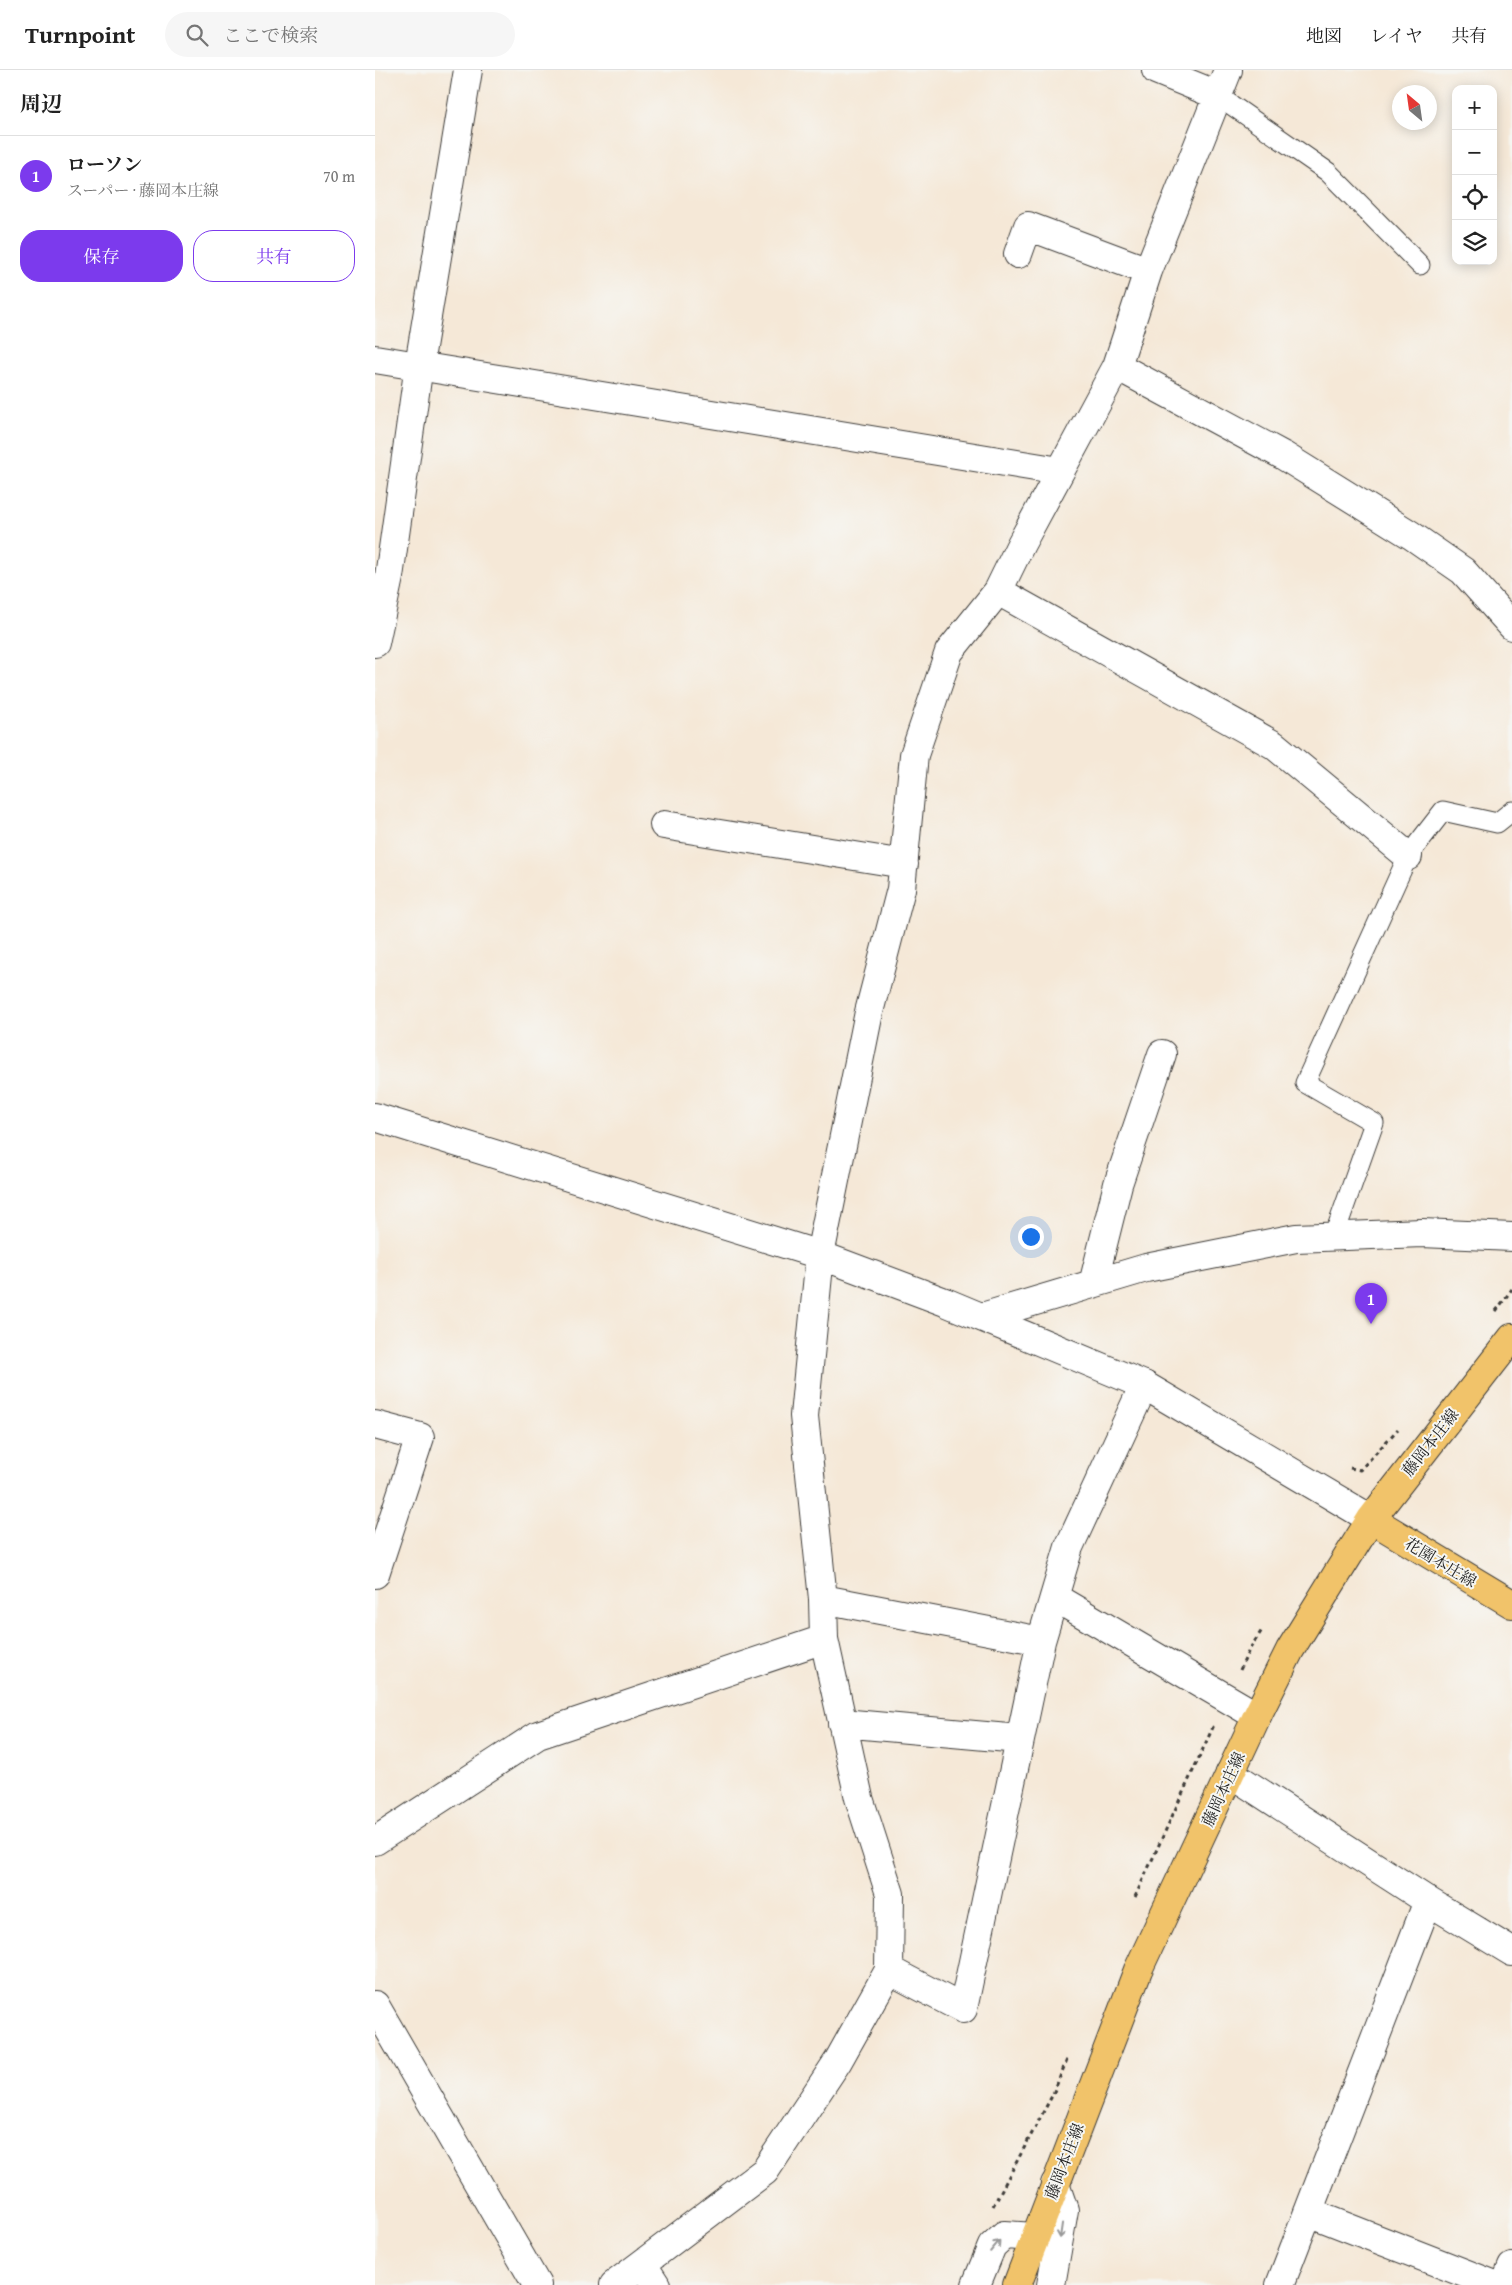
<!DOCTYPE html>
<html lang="ja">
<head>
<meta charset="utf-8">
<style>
	:root { --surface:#fff; --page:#f6f6f6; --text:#222; --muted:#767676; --line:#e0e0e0; --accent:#7c3aed }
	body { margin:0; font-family:"Gentium Book Plus","Noto Serif JP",serif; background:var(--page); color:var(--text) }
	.controls { position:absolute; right:15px; top:15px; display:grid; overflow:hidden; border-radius:10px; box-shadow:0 2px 12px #0003 }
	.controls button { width:45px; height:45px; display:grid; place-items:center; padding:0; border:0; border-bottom:1px solid var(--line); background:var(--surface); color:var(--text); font:25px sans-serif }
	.compass { position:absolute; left:1017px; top:15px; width:45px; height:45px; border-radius:50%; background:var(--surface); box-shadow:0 2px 12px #0003; rotate:331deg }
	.you { position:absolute; left:655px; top:1166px; width:18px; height:18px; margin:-12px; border:4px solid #fff; border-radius:50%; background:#1a73e8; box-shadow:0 0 0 8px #1a73e833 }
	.badge { display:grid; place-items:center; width:32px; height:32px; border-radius:50%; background:var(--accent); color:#fff; font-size:16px; font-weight:700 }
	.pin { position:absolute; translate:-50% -41px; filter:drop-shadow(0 1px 2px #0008) }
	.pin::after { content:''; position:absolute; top:26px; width:18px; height:15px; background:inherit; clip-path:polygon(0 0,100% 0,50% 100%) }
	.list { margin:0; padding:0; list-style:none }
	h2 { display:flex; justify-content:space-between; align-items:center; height:65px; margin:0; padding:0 20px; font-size:21px }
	h2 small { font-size:16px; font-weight:400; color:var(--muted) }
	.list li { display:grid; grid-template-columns:32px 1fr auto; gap:15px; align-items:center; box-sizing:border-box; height:80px; padding:0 20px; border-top:1px solid var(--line) }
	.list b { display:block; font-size:19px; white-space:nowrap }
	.list p { margin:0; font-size:16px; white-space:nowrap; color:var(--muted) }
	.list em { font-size:16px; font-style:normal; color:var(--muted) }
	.actions { display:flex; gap:10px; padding:15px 20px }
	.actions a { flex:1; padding:11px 0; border:1px solid var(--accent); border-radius:20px; text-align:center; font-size:18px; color:var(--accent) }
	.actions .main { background:var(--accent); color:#fff }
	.icon { flex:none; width:28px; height:28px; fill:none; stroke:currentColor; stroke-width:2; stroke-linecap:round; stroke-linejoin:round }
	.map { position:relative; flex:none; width:1137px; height:2215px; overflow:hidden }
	header { display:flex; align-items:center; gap:30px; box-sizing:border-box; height:70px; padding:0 25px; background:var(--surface); border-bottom:1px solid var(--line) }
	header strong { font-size:24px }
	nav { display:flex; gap:28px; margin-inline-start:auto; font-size:18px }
	.search { width:350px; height:45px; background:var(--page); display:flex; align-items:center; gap:12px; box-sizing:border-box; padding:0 18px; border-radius:28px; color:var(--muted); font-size:19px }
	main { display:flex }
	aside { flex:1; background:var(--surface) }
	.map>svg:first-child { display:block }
</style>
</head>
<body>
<header>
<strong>Turnpoint</strong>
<div class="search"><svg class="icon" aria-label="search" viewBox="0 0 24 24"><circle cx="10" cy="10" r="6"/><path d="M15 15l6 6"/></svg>ここで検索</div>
<nav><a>地図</a><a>レイヤ</a><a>共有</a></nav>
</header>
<main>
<aside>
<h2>周辺<small></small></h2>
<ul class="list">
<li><span class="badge">1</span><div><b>ローソン</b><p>スーパー · 藤岡本庄線</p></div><em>70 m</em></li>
</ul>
<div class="actions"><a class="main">保存</a><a>共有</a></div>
</aside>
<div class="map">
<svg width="1137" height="2215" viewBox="0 0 1137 2215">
	<rect width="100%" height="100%" fill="#f6f6f2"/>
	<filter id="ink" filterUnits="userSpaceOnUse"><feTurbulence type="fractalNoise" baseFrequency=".02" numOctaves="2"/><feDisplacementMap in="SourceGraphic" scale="10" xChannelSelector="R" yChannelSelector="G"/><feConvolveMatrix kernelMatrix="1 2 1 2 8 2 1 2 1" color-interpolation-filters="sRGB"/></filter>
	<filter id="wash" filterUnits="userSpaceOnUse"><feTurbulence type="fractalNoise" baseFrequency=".0096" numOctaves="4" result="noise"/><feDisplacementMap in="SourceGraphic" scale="20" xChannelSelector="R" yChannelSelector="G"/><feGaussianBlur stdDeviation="1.12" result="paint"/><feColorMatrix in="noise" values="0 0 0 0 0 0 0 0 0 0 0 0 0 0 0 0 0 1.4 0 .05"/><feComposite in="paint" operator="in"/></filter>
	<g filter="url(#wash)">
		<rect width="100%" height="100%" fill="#f5e8d7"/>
	</g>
	<g filter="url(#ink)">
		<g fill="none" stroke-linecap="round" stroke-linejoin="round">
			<!-- service casing -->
			<g stroke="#3d3b38" stroke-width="21">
				<path id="service" d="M842,25L953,102L1045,195
					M959,1166L999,1053L930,1013L1033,786L1068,741L1122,753L1137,741"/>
			</g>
			<!-- minor casing -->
			<g stroke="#3d3b38" stroke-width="30">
				<path id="minor" d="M781,0L842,25
					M643,184L653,156L773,201
					M0,289L685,401
					M742,296L909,386L1036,465L1088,501L1137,556
					M623,521L899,675L1033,786
					M289,755L529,794
					M718,1214L743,1114L787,984
					M607,1247L771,1198L921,1168L1047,1163L1137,1167
					M0,1355L45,1367L0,1504
					M679,1527L882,1646
					M448,1529L666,1571
					M467,1653L644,1669
					M855,1703L1053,1831L1137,1882
					M0,1771L163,1665L449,1569
					M514,1900L588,1939L666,1571L694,1477L769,1315
					M0,1935L162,2215
					M933,2142L1120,2215
					M268,2195L281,2215
					M239,2215L390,2101L463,1991L514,1900L515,1824L484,1728L449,1569L448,1529L429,1346L445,1185L494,942L526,819L539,685L574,582L623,521L646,474L742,296L773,201L853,0
					M601,2215L617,2176L629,2165L659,2167
					M676,2215L689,2140L680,2114
					M905,2215L1053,1831
					M1130,2215L1137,2197"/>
			</g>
			<!-- tertiary casing -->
			<g stroke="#3d3b38" stroke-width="30">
				<path id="tertiary" d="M0,573L14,507L44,295L93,0
					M0,1047L445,1185L570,1232L769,1315L996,1449"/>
			</g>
			<!-- primary casing -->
			<g stroke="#3d3b38" stroke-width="30">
				<path id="primary" d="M996,1449L1137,1534
					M642,2215L763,1900L882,1646L915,1580L996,1449L1137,1268"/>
			</g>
			<!-- path -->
			<path stroke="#3d3b38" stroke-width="3" stroke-dasharray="4 4" stroke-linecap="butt" d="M1121,1241L1137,1219
				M975,1398L985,1400L1023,1359
				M865,1600L874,1580L887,1560
				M760,1827L839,1655
				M618,2136L678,2024L693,1987"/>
			<!-- service -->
			<use href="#service" stroke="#fff" stroke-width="19"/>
			<!-- minor -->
			<use href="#minor" stroke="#fff" stroke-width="28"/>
			<!-- tertiary -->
			<use href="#tertiary" stroke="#fff" stroke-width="28"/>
			<!-- primary -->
			<use href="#primary" stroke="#f1c36a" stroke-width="28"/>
		</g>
		<!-- one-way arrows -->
		<defs><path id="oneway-shaft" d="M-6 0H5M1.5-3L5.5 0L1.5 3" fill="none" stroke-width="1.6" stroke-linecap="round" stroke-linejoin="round" transform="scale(1.25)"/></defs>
		<g stroke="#999">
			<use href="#oneway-shaft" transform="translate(686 2161) rotate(98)"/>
			<use href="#oneway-shaft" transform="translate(620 2176) rotate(-50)"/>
		</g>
	</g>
	<g text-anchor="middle" stroke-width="4" stroke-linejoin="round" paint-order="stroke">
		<!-- street labels -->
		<g font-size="16" fill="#1c1c1c" stroke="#f6f6f2">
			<text transform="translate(1055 1372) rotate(-52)" y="6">藤岡本庄線</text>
			<text transform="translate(1066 1492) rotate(31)" y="6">花園本庄線</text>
			<text transform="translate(848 1719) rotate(-65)" y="6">藤岡本庄線</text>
			<text transform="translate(689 2091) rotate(-69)" y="6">藤岡本庄線</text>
		</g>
	</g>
</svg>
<div class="controls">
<button>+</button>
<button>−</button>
<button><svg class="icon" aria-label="locate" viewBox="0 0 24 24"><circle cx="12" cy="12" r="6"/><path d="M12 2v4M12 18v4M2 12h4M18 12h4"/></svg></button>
<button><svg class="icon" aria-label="layers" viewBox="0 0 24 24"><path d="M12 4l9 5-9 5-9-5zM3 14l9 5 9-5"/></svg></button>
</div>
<svg class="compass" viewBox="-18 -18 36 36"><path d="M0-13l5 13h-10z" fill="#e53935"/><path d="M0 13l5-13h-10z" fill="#767676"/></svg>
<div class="you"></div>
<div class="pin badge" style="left:996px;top:1254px">1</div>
</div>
</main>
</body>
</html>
